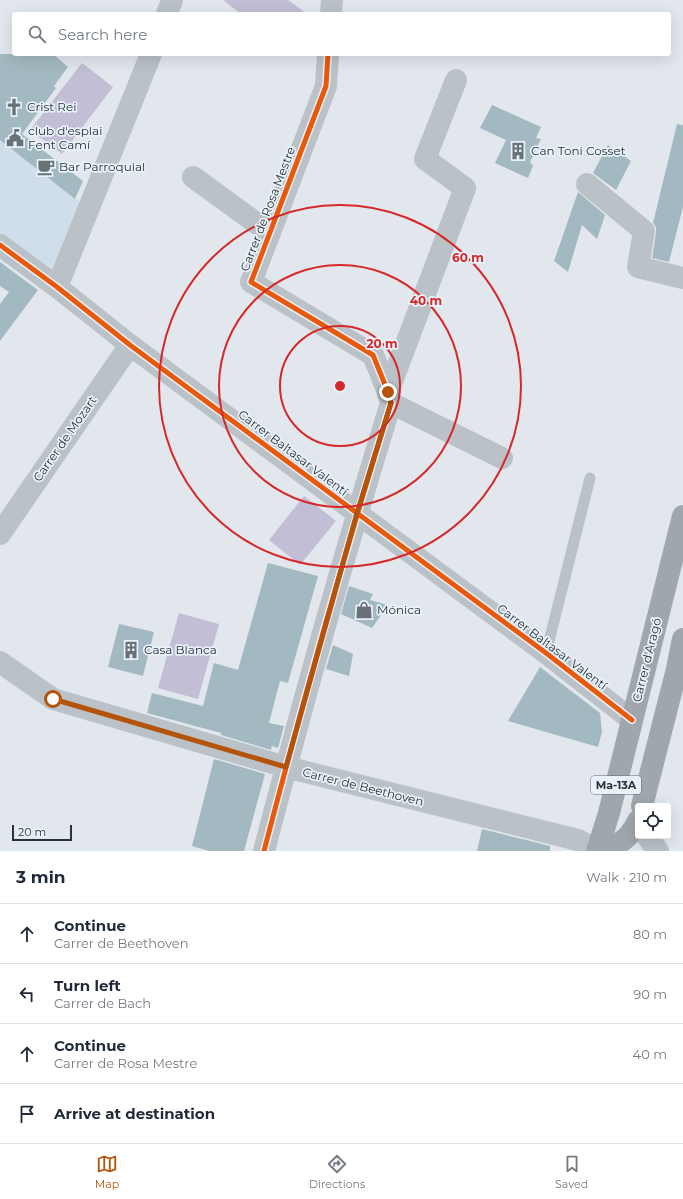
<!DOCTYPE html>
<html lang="en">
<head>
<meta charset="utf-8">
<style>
	:root { --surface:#fff; --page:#f6f6f7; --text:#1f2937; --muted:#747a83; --line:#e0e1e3; --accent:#b45309 }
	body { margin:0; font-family:Montserrat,sans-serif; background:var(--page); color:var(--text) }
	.controls { position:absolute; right:12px; bottom:12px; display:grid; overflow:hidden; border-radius:4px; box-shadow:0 4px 16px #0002 }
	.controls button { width:36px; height:36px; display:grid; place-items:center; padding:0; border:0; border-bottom:1px solid var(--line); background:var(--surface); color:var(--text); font:20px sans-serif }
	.scale { position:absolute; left:12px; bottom:10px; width:60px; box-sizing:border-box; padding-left:4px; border:2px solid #283337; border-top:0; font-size:11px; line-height:14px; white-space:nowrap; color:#283337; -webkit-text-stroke:3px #e9f1fa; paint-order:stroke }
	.stop { position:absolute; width:12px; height:12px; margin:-9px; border:3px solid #b45309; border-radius:50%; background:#fff }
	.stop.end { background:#b45309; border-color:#fff; box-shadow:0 1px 4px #0008 }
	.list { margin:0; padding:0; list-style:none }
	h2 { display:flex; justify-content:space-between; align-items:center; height:52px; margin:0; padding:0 16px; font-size:17px }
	h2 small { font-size:13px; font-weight:400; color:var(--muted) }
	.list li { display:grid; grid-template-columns:26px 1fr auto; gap:12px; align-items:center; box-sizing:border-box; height:60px; padding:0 16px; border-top:1px solid var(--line) }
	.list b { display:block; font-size:15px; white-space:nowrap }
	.list p { margin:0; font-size:13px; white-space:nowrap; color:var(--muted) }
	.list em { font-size:13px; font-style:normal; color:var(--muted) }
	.icon { flex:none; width:22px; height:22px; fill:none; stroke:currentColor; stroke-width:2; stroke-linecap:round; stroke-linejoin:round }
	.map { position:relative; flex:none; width:683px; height:851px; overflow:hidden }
	.search { position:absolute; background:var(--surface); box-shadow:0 4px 16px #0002; left:12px; right:12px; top:12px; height:44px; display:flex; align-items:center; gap:10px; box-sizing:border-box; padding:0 14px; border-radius:4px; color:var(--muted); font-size:15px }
	.sheet { height:292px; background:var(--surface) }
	nav { display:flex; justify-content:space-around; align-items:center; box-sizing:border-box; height:56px; border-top:1px solid var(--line); background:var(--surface); font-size:11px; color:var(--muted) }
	nav a { display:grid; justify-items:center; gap:2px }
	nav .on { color:var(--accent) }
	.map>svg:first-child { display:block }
</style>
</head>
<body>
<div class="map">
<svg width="683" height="851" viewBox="0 0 683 851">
	<rect width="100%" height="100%" fill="#e1e7ed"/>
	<!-- green -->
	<path fill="#c1bed5" d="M223,0H288L307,14H241Z
		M82,63L113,87L62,154L30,130Z
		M304,496L336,521L300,565L269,540Z
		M179,613L219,624L198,699L158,688Z"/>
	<!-- plaza -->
	<path fill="#d0deec" d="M1,141L89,209L57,287L0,245V143Z"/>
	<!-- building -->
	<path fill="#a3b9c1" d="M0,54H53L68,67L54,86L56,88L22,134L83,181L75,199L0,140Z
		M492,105L541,127L536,138L541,139L530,162L533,166L528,178L495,163L506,140L480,128Z
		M677,124L683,125V207L669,262L652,258L656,233V227L653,223Z
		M608,145L631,161L616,190L593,173Z
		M578,192L605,215L597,239L582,225L568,272L554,261Z
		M0,262L38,290L0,341V304L9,292L0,286Z
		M268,563L318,576L288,683L280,681L269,723L284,726L278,748L272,746L271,750L221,735V733L147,713L152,693L203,706L214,663L238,670Z
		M349,586L373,594L370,600L388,605L372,628L341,614Z
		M119,624L154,632L143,676L108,667Z
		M333,645L353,654L349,676L326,669Z
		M540,667L600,713L602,732L598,747L508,721Z
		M214,759L265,774L244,851H209L192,846Z
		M482,829L550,846V851H477Z"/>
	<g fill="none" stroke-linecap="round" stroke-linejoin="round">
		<!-- service -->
		<path stroke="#bac1c7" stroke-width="11" d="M546,653L590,478"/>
		<!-- minor -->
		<path stroke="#bac1c7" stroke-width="22" d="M167,14L172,0
			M331,14L332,0
			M193,177L270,233
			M587,184L644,231L638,267L683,278
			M0,245L57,287L130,345L546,653L632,720
			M57,287L151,54
			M388,392L465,188L425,159L456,80
			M391,403L502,458
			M0,534L130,345
			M0,662L53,699L286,767L578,840L598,850
			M647,836L658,851
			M264,851C303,701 345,551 391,403L388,392L373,355L251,282L326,86L328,54"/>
		<!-- primary -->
		<path stroke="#9fa6ac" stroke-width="22" d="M642,806L677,669L683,639
			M598,850C620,844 627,842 638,821
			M597,851L609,813L683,516"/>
		<!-- cycleway casing -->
		<g stroke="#e9f1fa" stroke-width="8">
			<path id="cycleway" d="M0,245L57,287L130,345L546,653L632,720
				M264,851C303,701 345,551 391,403L388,392L373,355L251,282L326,86L328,54"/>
		</g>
		<!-- cycleway -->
		<use href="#cycleway" stroke="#e8590c" stroke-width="5"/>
	</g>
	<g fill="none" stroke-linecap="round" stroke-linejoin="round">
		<!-- route -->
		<path stroke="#b45309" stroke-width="5" d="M53,699L286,767L357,513L391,403L388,392"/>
	</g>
	<!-- distance rings -->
	<g fill="none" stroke="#d62828" stroke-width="2">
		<circle cx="340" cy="386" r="60"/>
		<circle cx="340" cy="386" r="121"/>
		<circle cx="340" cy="386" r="181"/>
	</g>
	<!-- icons -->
	<defs>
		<g id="church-bare" transform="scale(1.38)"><path d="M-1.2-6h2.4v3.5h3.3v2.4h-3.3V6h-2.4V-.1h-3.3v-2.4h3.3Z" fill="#697277" stroke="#e9f1fa" stroke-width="2.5" paint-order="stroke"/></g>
		<g id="civic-bare" transform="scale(1.38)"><path d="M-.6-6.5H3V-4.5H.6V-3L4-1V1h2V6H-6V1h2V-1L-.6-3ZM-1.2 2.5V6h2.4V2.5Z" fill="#697277" stroke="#e9f1fa" stroke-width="2.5" paint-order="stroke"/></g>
		<g id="building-bare" transform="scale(1.38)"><path d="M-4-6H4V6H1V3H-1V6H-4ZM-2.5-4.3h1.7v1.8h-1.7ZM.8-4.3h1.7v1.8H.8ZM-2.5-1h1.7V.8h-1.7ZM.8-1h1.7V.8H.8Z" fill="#697277" stroke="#e9f1fa" stroke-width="2.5" paint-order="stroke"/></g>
		<g id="cafe-bare" transform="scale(1.38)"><path d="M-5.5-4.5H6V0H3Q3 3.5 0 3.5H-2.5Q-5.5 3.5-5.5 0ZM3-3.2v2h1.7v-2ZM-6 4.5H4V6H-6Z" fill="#697277" stroke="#e9f1fa" stroke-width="2.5" paint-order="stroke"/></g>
		<g id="shop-bare" transform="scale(1.38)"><path d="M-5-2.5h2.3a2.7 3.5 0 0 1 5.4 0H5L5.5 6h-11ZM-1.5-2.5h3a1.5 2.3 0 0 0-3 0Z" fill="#697277" stroke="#e9f1fa" stroke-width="2.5" paint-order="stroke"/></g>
	</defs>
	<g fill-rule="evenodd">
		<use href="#church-bare" x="14" y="107"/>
		<use href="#civic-bare" x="15" y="138"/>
		<use href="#building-bare" x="518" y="151"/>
		<use href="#cafe-bare" x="46" y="167"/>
		<use href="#shop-bare" x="364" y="610"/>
		<use href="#building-bare" x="131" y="650"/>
	</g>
	<g text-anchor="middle" stroke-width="3.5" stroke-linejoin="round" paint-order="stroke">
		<!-- shield labels -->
		<rect fill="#e9f1fa" stroke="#626c72" stroke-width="1" x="591" y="776" width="50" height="18" rx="3"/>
		<g font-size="11" font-weight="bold" fill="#283337">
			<text x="616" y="789">Ma-13A</text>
		</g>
		<!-- poi labels -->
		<g font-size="12" fill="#283337" stroke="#e9f1fa" text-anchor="start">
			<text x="27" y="111">Crist Rei</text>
			<text x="28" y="135">club d'esplai<tspan x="28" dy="14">Fent Camí</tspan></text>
			<text x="531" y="155">Can Toni Cosset</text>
			<text x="59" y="171">Bar Parroquial</text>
			<text x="377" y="614">Mónica</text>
			<text x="144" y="654">Casa Blanca</text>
		</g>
		<!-- street labels -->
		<g font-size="12" fill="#283337" stroke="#e9f1fa">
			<text transform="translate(268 209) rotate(-69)" y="4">Carrer de Rosa Mestre</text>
			<text transform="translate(65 439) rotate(-55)" y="4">Carrer de Mozart</text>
			<text transform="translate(293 453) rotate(37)" y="4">Carrer Baltasar Valentí</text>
			<text transform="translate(552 647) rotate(37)" y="4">Carrer Baltasar Valentí</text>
			<text transform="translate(647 660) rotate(-76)" y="4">Carrer d'Aragó</text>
			<text transform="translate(363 787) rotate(14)" y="4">Carrer de Beethoven</text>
		</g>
	</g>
	<circle cx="340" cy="386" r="6" fill="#d62828" stroke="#e9f1fa" stroke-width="2"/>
	<g font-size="12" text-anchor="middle" font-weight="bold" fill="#d62828" stroke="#e9f1fa" stroke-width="3.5" stroke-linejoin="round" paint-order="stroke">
		<text x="468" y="262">60 m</text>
		<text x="426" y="305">40 m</text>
		<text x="382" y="348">20 m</text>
	</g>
</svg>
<div class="controls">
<button><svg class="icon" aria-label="locate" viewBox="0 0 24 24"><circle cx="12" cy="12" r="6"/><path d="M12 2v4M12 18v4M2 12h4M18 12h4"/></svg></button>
</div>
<div class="scale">20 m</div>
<div class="stop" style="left:53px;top:699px"></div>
<div class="stop end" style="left:388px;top:392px"></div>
<div class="search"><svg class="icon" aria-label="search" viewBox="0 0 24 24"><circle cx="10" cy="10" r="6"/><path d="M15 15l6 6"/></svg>Search here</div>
</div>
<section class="sheet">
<h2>3 min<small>Walk · 210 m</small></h2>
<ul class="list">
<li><svg class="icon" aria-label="ahead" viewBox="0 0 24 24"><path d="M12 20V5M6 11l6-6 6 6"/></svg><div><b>Continue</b><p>Carrer de Beethoven</p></div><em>80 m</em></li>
<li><svg class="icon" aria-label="left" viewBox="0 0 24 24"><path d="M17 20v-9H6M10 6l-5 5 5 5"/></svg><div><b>Turn left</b><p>Carrer de Bach</p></div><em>90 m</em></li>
<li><svg class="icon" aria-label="ahead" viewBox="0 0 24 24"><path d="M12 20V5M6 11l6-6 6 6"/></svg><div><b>Continue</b><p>Carrer de Rosa Mestre</p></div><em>40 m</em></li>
<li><svg class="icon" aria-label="arrive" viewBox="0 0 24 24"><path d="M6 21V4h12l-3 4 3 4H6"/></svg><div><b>Arrive at destination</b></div></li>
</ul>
</section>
<nav>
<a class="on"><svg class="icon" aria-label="map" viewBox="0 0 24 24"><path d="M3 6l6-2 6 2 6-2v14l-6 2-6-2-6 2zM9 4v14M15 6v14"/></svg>Map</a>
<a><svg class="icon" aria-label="directions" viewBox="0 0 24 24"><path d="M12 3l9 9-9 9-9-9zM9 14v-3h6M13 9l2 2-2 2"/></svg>Directions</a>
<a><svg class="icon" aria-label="saved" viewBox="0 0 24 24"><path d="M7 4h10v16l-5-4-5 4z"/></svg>Saved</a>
</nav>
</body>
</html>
